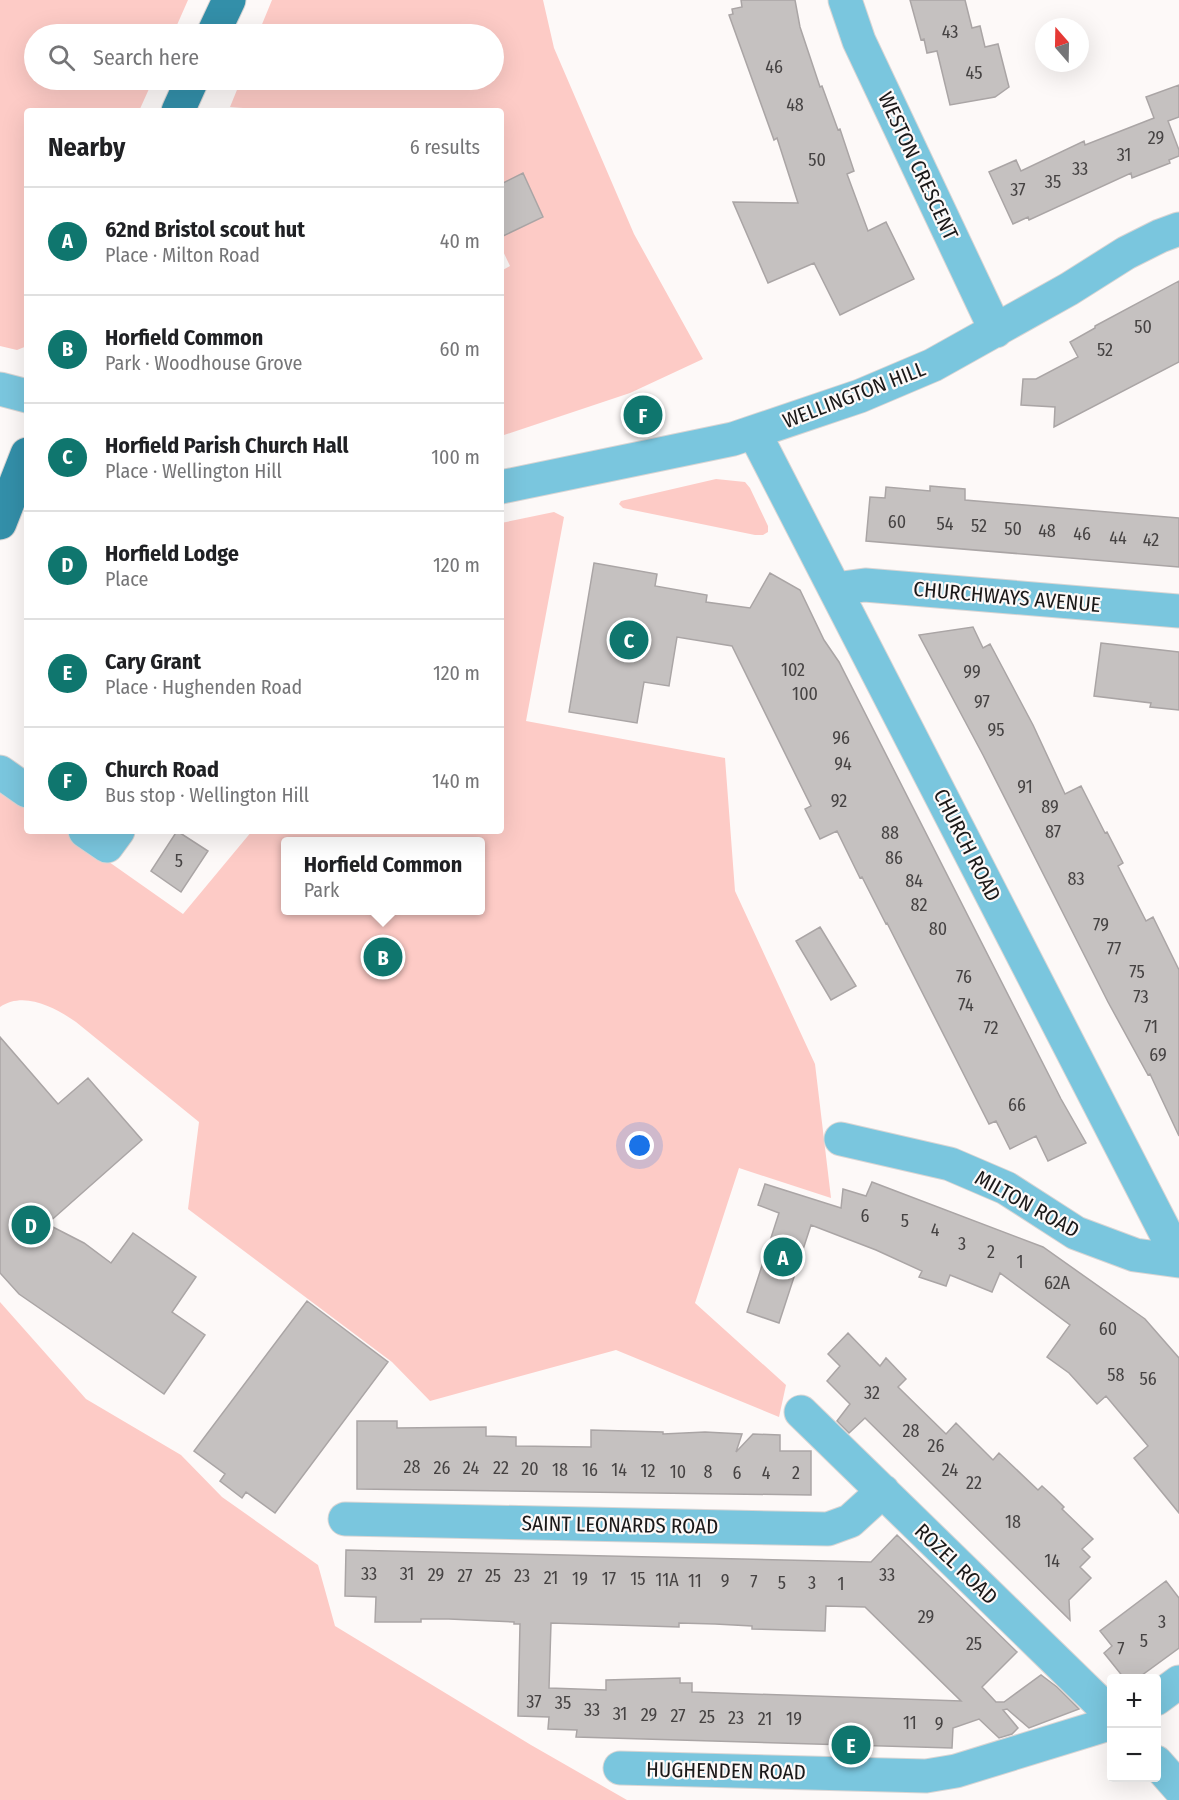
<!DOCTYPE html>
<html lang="en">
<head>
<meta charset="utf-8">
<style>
	:root { --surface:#fff; --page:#f6f6f6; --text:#202124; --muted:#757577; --line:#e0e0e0; --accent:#0f766e }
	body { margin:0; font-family:"Fira Sans Condensed",sans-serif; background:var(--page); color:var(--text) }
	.controls { position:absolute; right:18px; bottom:18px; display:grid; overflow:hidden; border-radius:6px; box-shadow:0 6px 24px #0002 }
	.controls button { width:54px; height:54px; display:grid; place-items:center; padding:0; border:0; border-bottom:2px solid var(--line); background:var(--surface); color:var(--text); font:30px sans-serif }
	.compass { position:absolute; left:1035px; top:18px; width:54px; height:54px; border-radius:50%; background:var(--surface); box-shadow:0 6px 24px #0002; rotate:340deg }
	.you { position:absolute; left:640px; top:1146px; width:21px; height:21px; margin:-15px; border:4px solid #fff; border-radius:50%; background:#1a73e8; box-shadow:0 0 0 9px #1a73e833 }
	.badge { display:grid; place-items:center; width:39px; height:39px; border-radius:50%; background:var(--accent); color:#fff; font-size:20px; font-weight:700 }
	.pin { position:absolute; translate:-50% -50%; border:3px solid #fff; box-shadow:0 2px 6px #0006 }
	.popup { position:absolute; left:281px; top:837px; width:204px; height:78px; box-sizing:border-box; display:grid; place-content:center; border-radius:6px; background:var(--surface); filter:drop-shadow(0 2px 4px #0005); font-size:20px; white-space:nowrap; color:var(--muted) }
	.popup b { font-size:22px; color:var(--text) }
	.popup::after { content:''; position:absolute; left:50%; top:100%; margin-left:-12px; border:12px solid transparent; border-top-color:var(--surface) }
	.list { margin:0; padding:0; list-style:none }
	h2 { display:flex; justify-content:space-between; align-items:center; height:78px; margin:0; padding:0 24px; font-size:26px }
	h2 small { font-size:20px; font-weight:400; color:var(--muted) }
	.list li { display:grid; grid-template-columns:39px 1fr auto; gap:18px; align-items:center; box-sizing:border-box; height:108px; padding:0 24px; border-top:2px solid var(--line) }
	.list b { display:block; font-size:22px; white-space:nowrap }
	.list p { margin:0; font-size:20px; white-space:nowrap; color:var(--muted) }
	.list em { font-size:20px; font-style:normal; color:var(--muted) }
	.icon { flex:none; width:33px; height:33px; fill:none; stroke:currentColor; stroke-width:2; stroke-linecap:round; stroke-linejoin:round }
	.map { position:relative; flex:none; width:1179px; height:1800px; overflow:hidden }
	.search { position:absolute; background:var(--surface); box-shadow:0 6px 24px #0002; left:24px; top:24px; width:480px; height:66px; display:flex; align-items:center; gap:15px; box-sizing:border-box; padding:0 21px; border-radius:33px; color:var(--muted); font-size:22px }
	.panel { position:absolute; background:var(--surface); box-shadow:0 6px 24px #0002; left:24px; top:108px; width:480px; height:726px; border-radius:6px }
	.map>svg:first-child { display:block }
</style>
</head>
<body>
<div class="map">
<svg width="1179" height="1800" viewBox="0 0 1179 1800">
	<rect width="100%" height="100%" fill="#fdf9f8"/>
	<!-- green -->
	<path fill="#fdcbc6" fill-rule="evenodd" d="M0,0H188L173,34H34V80H153L139,111H27V346L17,350L0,346Z
		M272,0H543L554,48L634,234L703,359L630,393L501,436V271L510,266L501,247V237L543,217L523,174L501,184V111H279L230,107L241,80H494V34H258Z
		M716,479L745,482L750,488L768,526V532L763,535H755L623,508L619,504L621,501Z
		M554,512L564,517L526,721L725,758L735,891L815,1064L831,1198L739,1168L695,1303L786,1385L779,1417L616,1350L430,1401L392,1362L188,1209L199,1122L76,1022C54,1007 24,991 0,1007V785L27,804V831H65L183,914L252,831H501V523ZM286,842H481V910H286Z
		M0,1302L86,1399L181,1455L222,1497L318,1565L335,1626L531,1745L627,1800H0Z"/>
	<!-- building -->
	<path fill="#c5c1c0" stroke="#aaa5a5" stroke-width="1.5" fill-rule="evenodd" d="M741,0H795L800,27L820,87L822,86L838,130L840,129L854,171L847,174L868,231L886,222L914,279L840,315L814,263L768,283L733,202L798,203L777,138L774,140L729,15L733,14L732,9L742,7Z
		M910,0H965L972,28L980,26L985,47L998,44L1009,87L995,97L950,105L937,51L927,53L924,39L921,40Z
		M1179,85V117L1168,121L1179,150V156L1169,160L1170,163L1132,178L1131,173L1029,220L1028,217L1013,224L989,172L1016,160L1021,171L1084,141L1085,145L1154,118L1146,97Z
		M523,173L543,217L501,237V184Z
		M1179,281V362L1054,427L1055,407L1021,405L1023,379H1036L1078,357L1070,342L1095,328V326Z
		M930,486L965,489V500L1179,518V567L866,541L870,497L885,498L886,487L930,491Z
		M594,563L657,574L655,586L707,595L706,602L750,608L770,573L800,590L824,640L839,662L1061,1099L1086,1143L1048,1161L1036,1136L1010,1149L996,1121L989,1124L887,923L886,924L862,877L860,878L837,831L820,839L805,809L811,806L732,646L677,637L669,686L644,682L637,723L569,712Z
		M973,627L983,648L990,644L1033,725L1065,794L1081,786L1105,833L1107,832L1123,863L1118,866L1146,921L1153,917L1179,970V1136L1150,1074L1148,1075L1108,1002L983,755L919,635Z
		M1101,643L1179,652V710L1150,707L1151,703L1094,696Z
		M177,831L208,851L181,892L151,871Z
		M820,927L856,986L831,1000L796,941Z
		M0,1037L58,1104L88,1078L142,1140L47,1224L84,1243L111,1263L133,1233L196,1277L172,1312L205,1335L164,1394L19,1294L0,1273Z
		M872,1182L1043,1247L1145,1319L1179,1358V1513L1134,1458L1148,1446L1106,1396L1097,1404L1069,1373L1047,1357L1070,1325L1000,1273L992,1292L950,1275L946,1286L919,1277L922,1271L876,1250L811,1225L779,1323L747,1312L779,1213L758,1205L765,1184L841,1208L843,1189L866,1196Z
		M307,1301L388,1362L275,1513L246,1492L242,1498L220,1481L225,1474L194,1451Z
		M848,1333L880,1366L886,1358L906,1379L898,1387L946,1434L956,1423L993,1460L999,1453L1038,1490L1042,1486L1054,1497L1064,1507L1062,1509L1093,1539L1082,1549L1090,1557L1080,1567L1091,1578L1069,1600L1070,1620L865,1418L849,1433L837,1421L850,1404L827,1381L840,1366L828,1354Z
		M357,1421H397V1428L486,1427V1436L516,1437V1446L591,1447V1430L663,1432V1434L705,1432L742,1434L736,1452L753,1434L780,1435V1451H811V1495L357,1489Z
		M897,1535L1017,1652L982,1687L996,1702H1004L1041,1675L1057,1687L1079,1709L1029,1728L1007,1709L1003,1710L1018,1728L1012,1734L999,1738L979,1719L953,1728L952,1748L576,1737L577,1730L548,1729L549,1717L518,1716L520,1624H514V1622L449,1619H421V1622H375L376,1597L345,1596L346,1550L871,1562ZM826,1606L865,1607L961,1701L692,1692V1683H680V1678L606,1680V1690L549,1688L551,1623L679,1627V1623L715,1624L752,1626V1629L825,1631Z
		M1166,1581L1179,1598V1648L1138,1678H1124L1104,1653L1112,1646L1100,1631Z"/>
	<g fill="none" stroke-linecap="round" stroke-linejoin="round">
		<!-- minor casing -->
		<g stroke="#d9d5d4" stroke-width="35">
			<path id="minor" d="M845,0L859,41L996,331
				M0,389L27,396
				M754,432L1179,1259
				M501,487L733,439L860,396L933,365L1069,289L1126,253L1160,236L1179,229
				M835,589L865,585L1179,611
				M0,772L27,791
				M85,831L107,846L118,831
				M841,1139L950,1164L1006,1188L1076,1233L1135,1255L1179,1261
				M801,1412L1112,1715
				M345,1519L828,1529L850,1521L883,1491
				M1156,1699L1179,1682
				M1156,1762L1179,1788
				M620,1768L926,1776L956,1771L1112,1723"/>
		</g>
		<!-- major casing -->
		<g stroke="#d9d5d4" stroke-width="35">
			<path id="major" d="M213,34L229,0
				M178,111L192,80
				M0,523L27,454"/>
		</g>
		<!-- minor -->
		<use href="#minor" stroke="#7ac6de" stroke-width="33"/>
		<!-- major -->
		<use href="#major" stroke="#338fa9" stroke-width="33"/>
	</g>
	<g text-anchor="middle" stroke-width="4.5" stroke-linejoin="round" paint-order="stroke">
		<!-- number labels -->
		<g font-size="18" fill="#464343">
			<text x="950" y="38">43</text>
			<text x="774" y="73">46</text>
			<text x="974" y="79">45</text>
			<text x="795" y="111">48</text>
			<text x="1156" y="144">29</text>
			<text x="1124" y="161">31</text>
			<text x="817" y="166">50</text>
			<text x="1080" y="175">33</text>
			<text x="1053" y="188">35</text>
			<text x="1018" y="196">37</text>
			<text x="1143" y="333">50</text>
			<text x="1105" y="356">52</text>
			<text x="897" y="528">60</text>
			<text x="945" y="530">54</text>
			<text x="979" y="532">52</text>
			<text x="1013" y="535">50</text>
			<text x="1047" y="537">48</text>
			<text x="1082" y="540">46</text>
			<text x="1118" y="544">44</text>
			<text x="1151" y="546">42</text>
			<text x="793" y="676">102</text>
			<text x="972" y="678">99</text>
			<text x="805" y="700">100</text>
			<text x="982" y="708">97</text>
			<text x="996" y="736">95</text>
			<text x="841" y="744">96</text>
			<text x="843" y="770">94</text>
			<text x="1025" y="793">91</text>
			<text x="839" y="807">92</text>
			<text x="1050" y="813">89</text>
			<text x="1053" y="838">87</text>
			<text x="890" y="839">88</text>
			<text x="894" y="864">86</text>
			<text x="179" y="867">5</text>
			<text x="1076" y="885">83</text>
			<text x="914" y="887">84</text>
			<text x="919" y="911">82</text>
			<text x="1101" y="931">79</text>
			<text x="938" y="935">80</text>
			<text x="1114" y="955">77</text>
			<text x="1137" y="978">75</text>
			<text x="964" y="983">76</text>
			<text x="1141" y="1003">73</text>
			<text x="966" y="1011">74</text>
			<text x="1151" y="1033">71</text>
			<text x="991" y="1034">72</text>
			<text x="1158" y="1061">69</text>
			<text x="1017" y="1111">66</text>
			<text x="865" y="1222">6</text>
			<text x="905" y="1227">5</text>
			<text x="935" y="1236">4</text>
			<text x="962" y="1250">3</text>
			<text x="991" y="1258">2</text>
			<text x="1020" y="1268">1</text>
			<text x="1057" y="1289">62A</text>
			<text x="1108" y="1335">60</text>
			<text x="1116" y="1381">58</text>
			<text x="1148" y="1385">56</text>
			<text x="872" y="1399">32</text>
			<text x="911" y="1437">28</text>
			<text x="936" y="1452">26</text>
			<text x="412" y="1473">28</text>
			<text x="442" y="1474">26</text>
			<text x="471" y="1474">24</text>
			<text x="501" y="1474">22</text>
			<text x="530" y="1475">20</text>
			<text x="560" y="1476">18</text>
			<text x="590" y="1476">16</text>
			<text x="619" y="1476">14</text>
			<text x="950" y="1476">24</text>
			<text x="648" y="1477">12</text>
			<text x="678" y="1478">10</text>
			<text x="708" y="1478">8</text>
			<text x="737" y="1479">6</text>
			<text x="766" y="1479">4</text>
			<text x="796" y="1479">2</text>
			<text x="974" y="1489">22</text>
			<text x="1013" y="1528">18</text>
			<text x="1052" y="1567">14</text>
			<text x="369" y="1580">33</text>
			<text x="407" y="1580">31</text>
			<text x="436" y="1581">29</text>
			<text x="887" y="1581">33</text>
			<text x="465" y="1582">27</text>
			<text x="493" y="1582">25</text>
			<text x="522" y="1582">23</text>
			<text x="551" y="1584">21</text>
			<text x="580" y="1585">19</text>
			<text x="609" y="1585">17</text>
			<text x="638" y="1585">15</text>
			<text x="667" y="1586">11A</text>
			<text x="695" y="1587">11</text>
			<text x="725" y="1587">9</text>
			<text x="754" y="1588">7</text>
			<text x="782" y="1589">5</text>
			<text x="812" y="1589">3</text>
			<text x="841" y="1590">1</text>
			<text x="926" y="1623">29</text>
			<text x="1162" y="1628">3</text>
			<text x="1144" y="1647">5</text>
			<text x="974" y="1650">25</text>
			<text x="1121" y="1655">7</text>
			<text x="534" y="1708">37</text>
			<text x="563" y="1709">35</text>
			<text x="592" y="1716">33</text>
			<text x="620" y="1720">31</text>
			<text x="649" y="1721">29</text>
			<text x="678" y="1722">27</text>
			<text x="707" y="1723">25</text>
			<text x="736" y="1724">23</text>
			<text x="765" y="1725">21</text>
			<text x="794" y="1725">19</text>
			<text x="910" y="1729">11</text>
			<text x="939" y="1730">9</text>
		</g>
		<!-- street labels -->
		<g font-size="21" fill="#1b1919" stroke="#fdf9f8">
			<text transform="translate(918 166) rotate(65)" y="7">WESTON CRESCENT</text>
			<text transform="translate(854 395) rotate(-21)" y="7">WELLINGTON HILL</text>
			<text transform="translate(1007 597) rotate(5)" y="7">CHURCHWAYS AVENUE</text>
			<text transform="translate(967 845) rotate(63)" y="7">CHURCH ROAD</text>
			<text transform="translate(1027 1204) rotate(29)" y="7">MILTON ROAD</text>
			<text transform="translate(620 1525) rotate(1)" y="7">SAINT LEONARDS ROAD</text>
			<text transform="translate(956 1564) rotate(44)" y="7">ROZEL ROAD</text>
			<text transform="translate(726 1771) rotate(1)" y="7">HUGHENDEN ROAD</text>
		</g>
	</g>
</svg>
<div class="controls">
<button>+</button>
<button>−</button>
</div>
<svg class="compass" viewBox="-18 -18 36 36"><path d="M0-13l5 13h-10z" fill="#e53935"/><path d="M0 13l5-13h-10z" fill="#757577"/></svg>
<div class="you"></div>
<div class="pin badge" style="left:783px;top:1257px">A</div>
<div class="pin badge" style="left:383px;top:957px">B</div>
<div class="popup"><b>Horfield Common</b>Park</div>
<div class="pin badge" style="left:629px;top:640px">C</div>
<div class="pin badge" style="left:31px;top:1225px">D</div>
<div class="pin badge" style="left:851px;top:1745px">E</div>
<div class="pin badge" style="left:643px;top:415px">F</div>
<div class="search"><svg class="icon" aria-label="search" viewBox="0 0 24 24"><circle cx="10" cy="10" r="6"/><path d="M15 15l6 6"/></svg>Search here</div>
<section class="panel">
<h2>Nearby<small>6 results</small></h2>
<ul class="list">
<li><span class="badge">A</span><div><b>62nd Bristol scout hut</b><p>Place · Milton Road</p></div><em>40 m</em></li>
<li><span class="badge">B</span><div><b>Horfield Common</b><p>Park · Woodhouse Grove</p></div><em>60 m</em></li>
<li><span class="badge">C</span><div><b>Horfield Parish Church Hall</b><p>Place · Wellington Hill</p></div><em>100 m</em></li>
<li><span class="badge">D</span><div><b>Horfield Lodge</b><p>Place</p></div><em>120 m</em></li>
<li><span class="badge">E</span><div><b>Cary Grant</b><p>Place · Hughenden Road</p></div><em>120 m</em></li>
<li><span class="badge">F</span><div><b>Church Road</b><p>Bus stop · Wellington Hill</p></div><em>140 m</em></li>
</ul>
</section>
</div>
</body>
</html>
